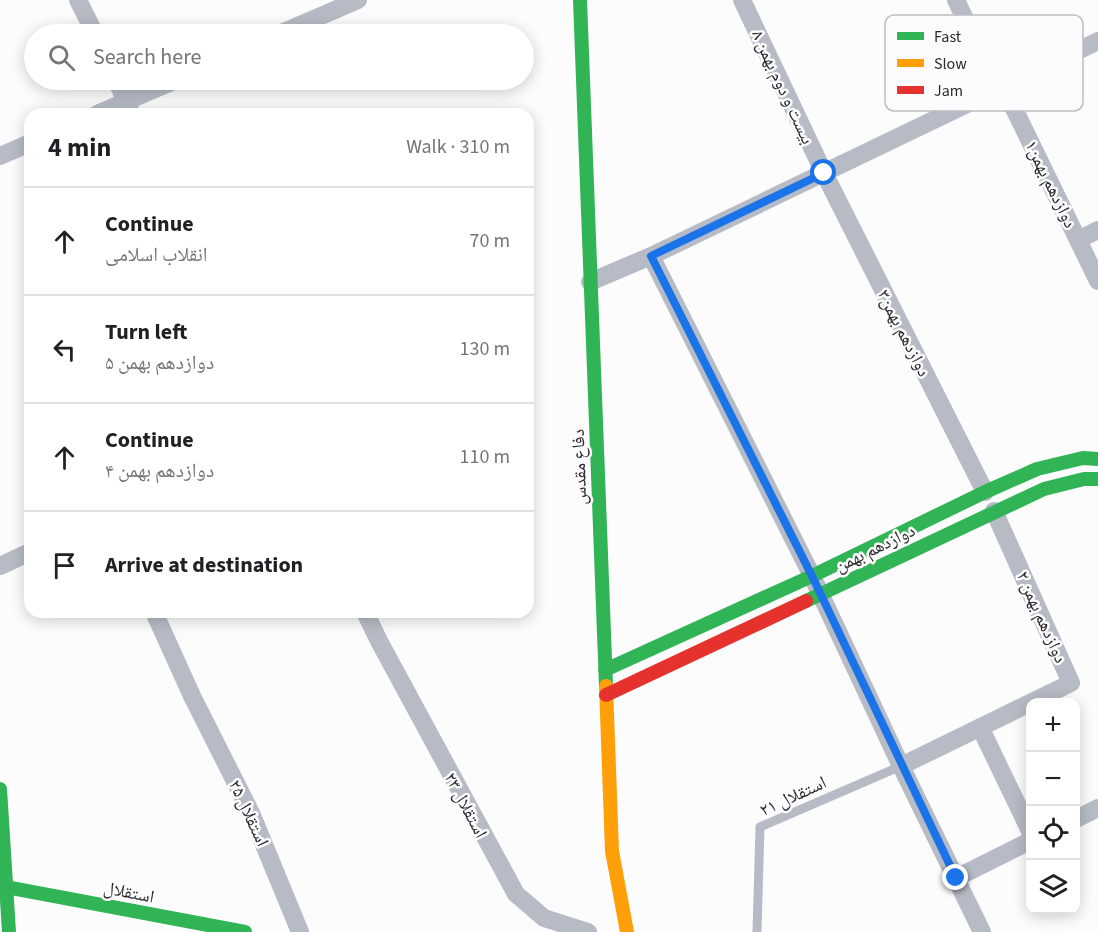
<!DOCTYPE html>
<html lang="en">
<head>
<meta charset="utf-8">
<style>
	:root { --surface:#fff; --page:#f2f2f2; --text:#202124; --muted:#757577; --line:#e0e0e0 }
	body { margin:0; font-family:"Source Sans 3","Noto Naskh Arabic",sans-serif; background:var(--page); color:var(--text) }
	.controls { position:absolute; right:18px; bottom:18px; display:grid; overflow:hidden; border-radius:12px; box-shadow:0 3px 15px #0003 }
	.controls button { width:54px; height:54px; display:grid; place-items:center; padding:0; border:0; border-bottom:2px solid var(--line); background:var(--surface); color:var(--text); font:30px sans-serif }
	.stop { position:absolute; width:18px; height:18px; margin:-14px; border:4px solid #1a73e8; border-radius:50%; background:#fff }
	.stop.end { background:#1a73e8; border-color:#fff; box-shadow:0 2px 6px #0008 }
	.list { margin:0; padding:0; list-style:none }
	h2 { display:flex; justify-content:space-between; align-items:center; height:78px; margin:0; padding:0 24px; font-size:26px }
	h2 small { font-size:20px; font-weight:400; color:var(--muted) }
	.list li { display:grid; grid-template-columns:39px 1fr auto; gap:18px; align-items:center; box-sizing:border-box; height:108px; padding:0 24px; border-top:2px solid var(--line) }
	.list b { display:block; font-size:22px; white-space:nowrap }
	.list p { margin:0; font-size:20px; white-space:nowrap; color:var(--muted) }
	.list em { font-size:20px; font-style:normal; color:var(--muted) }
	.icon { flex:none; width:33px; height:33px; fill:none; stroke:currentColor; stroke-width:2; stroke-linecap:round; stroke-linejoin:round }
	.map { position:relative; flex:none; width:1098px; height:932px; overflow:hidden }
	.search { position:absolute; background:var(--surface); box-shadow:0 3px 15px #0003; left:24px; top:24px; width:510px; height:66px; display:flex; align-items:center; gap:15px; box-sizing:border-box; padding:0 21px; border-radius:33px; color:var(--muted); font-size:22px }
	.panel { position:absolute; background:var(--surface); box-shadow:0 3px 15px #0003; left:24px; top:108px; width:510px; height:510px; border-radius:18px }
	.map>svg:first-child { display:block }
</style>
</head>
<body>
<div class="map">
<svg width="1098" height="932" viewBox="0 0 1098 932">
	<rect width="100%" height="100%" fill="#fcfcfd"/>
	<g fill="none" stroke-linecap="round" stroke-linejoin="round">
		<!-- lane -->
		<path stroke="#b6bbc5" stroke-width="9" d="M757,932L760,827L901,766"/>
		<!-- street -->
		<path stroke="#b6bbc5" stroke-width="18" d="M78,0L95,34
			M742,0L824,173L985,492
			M956,0L975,40
			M279,34L358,0
			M116,80L132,114
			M1003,86L1098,281
			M97,114L176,80
			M0,156L30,143
			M1078,240L1098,230
			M651,256L812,576L901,766L982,932
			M590,282L651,256L1098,41
			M0,566L30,552
			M154,612L192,696L251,813L300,932
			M365,612L379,641L516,894L544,918L588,932
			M980,727L1030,831
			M901,766L1071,683L994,511
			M1076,819L1098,808
			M956,878L1030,841"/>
		<!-- fast -->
		<path stroke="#30b455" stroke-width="14" d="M580,0L606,686
			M806,601L1044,489L1084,479H1098
			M605,670L812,576L985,492L1037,469L1083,458L1098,459
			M0,789L9,932
			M0,886L245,932"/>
		<!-- slow -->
		<path stroke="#ff9f0a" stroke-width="14" d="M606,686L612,851L627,932"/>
		<!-- jam -->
		<path stroke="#e5322d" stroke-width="14" d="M606,695L806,601"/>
	</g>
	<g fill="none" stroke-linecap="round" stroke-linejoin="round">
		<!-- route -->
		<path stroke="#1a73e8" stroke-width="8" d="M824,173L651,256L812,576L956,878"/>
	</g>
	<g text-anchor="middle" stroke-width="5" stroke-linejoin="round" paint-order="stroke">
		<!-- street labels -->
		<g font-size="18" fill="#2b2a2c" stroke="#fcfbfe">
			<text transform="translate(783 87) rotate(65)" y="6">بیست و دوم بهمن ۸</text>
			<text transform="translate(1051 184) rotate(64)" y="6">دوازدهم بهمن۱</text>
			<text transform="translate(904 333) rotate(63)" y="6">دوازدهم بهمن۳</text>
			<text transform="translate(579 467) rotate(-92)" y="6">دفاع مقدس</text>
			<text transform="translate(875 548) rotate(-26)" y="6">دوازدهم بهمن</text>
			<text transform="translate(1042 617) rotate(66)" y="6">دوازدهم بهمن ۲</text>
			<text transform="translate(793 796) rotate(-25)" y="6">استقلال ۲۱</text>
			<text transform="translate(466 805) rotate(62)" y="6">استقلال ۲۳</text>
			<text transform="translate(249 813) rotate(65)" y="6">استقلال ۲۵</text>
			<text transform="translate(129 892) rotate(11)" y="6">استقلال</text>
		</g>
	</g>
	<!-- legend -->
	<rect x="885" y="15" width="198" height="96" rx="9" fill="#fcfbfe" stroke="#bdbcbf" stroke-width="1.5"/>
	<rect x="897" y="32" width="27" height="8" fill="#30b455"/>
	<rect x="897" y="59" width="27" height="8" fill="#ff9f0a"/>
	<rect x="897" y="86" width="27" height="8" fill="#e5322d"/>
	<g font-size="16" fill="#2b2a2c">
		<text x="934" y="42">Fast</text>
		<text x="934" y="69">Slow</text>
		<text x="934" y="96">Jam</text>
	</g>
</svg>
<div class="controls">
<button>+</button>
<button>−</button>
<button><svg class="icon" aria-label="locate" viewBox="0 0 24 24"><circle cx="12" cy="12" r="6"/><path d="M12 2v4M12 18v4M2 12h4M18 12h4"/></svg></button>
<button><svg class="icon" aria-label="layers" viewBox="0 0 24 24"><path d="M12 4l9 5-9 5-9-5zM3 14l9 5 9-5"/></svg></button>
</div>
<div class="stop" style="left:824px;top:173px"></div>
<div class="stop end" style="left:956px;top:878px"></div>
<div class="search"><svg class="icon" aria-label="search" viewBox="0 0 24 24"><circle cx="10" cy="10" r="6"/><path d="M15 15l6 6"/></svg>Search here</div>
<section class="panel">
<h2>4 min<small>Walk · 310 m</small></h2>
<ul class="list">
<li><svg class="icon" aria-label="ahead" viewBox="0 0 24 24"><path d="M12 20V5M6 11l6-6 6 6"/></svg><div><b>Continue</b><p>انقلاب اسلامی</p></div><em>70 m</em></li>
<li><svg class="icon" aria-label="left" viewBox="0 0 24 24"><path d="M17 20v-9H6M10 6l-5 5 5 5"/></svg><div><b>Turn left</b><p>دوازدهم بهمن ۵</p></div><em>130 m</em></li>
<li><svg class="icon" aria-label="ahead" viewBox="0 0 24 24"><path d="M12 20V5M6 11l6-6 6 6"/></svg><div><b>Continue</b><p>دوازدهم بهمن ۴</p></div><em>110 m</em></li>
<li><svg class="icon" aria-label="arrive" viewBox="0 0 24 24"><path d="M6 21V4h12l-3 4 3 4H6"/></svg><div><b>Arrive at destination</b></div></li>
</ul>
</section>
</div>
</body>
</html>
